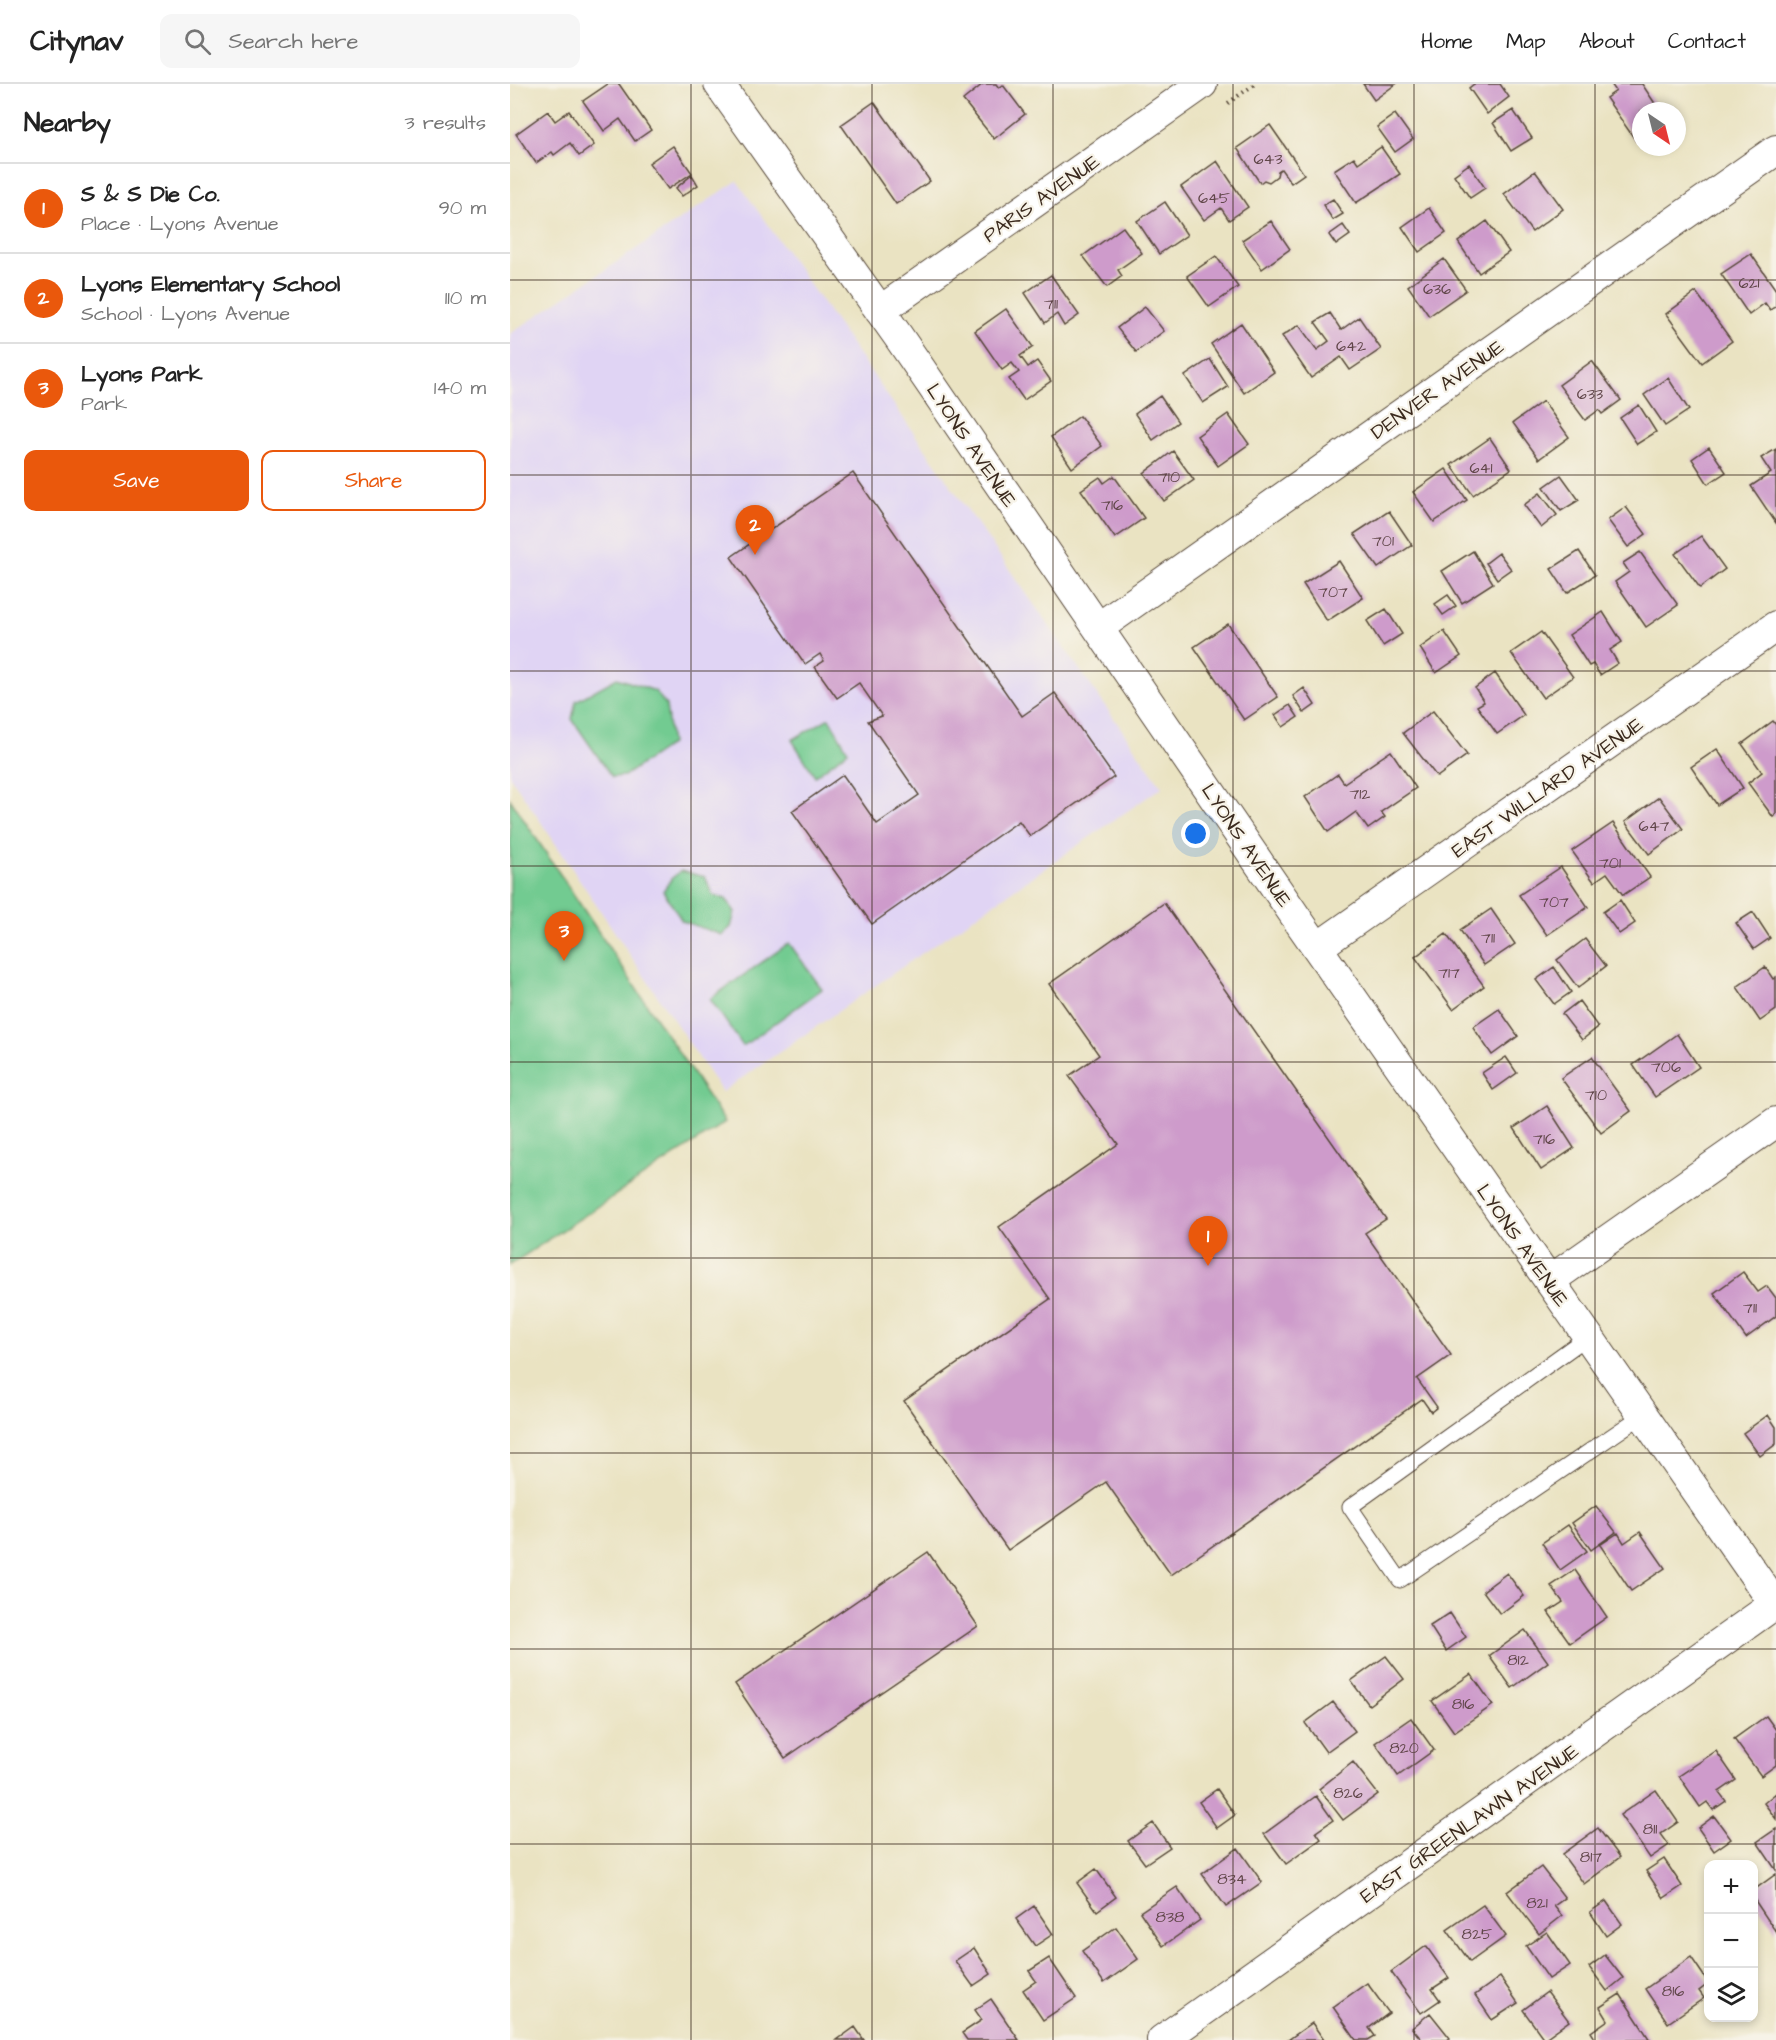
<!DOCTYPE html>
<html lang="en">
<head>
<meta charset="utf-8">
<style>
	:root { --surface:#fff; --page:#f6f6f6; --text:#222; --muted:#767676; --line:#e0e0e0; --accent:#ea580c }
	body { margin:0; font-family:"Architects Daughter",sans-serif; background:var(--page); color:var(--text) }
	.controls { position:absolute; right:18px; bottom:18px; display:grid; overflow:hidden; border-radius:12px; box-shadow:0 3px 9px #0003 }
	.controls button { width:54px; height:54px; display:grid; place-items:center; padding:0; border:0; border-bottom:2px solid var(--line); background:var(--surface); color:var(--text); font:30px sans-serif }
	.compass { position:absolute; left:1122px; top:18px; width:54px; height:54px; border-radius:50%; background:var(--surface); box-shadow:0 3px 9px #0003; rotate:145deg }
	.you { position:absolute; left:686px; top:750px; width:21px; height:21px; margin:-15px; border:4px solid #fff; border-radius:50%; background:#1a73e8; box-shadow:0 0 0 9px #1a73e833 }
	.badge { display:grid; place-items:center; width:39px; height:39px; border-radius:50%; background:var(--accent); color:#fff; font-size:20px; font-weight:700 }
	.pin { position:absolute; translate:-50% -50px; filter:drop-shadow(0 2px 3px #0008) }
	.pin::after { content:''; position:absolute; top:32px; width:21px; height:18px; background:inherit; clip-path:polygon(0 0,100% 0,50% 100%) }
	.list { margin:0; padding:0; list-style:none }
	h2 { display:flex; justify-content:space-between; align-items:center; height:78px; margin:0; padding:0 24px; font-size:26px }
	h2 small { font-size:20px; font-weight:400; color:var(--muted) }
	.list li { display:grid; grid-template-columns:39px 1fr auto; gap:18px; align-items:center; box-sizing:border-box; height:90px; padding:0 24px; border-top:2px solid var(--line) }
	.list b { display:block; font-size:22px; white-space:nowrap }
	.list p { margin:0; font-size:20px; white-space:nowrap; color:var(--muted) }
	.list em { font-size:20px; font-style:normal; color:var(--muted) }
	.actions { display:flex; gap:12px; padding:18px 24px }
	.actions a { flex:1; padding:14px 0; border:2px solid var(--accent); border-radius:12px; text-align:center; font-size:21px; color:var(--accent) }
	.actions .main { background:var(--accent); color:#fff }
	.icon { flex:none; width:33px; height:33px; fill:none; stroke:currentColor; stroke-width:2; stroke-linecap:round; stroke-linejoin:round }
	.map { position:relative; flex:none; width:1266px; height:1956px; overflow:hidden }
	header { display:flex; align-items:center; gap:36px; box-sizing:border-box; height:84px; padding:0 30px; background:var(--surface); border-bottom:2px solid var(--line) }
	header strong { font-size:28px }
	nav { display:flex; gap:33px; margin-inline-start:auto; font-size:21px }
	.search { width:420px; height:54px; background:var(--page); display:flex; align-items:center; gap:15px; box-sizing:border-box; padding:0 21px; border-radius:12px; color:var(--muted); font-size:22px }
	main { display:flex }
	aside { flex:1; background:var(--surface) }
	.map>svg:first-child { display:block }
</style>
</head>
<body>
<header>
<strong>Citynav</strong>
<div class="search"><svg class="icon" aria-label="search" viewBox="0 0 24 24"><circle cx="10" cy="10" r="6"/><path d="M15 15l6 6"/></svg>Search here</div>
<nav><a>Home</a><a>Map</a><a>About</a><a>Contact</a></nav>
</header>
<main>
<aside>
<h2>Nearby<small>3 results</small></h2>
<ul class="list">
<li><span class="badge">1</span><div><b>S &amp; S Die Co.</b><p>Place · Lyons Avenue</p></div><em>90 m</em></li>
<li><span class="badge">2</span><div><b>Lyons Elementary School</b><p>School · Lyons Avenue</p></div><em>110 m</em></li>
<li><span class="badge">3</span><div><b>Lyons Park</b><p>Park</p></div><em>140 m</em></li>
</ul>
<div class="actions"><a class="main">Save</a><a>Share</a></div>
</aside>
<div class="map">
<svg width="1266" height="1956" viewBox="0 0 1266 1956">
	<rect width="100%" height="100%" fill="#f7f3e8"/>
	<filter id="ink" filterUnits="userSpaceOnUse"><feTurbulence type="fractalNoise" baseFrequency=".0167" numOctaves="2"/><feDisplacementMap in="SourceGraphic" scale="12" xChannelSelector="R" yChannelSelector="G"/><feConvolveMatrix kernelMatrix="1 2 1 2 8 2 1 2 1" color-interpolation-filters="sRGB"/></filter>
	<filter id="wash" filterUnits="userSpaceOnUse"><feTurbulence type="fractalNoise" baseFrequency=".008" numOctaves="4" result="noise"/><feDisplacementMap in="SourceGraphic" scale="24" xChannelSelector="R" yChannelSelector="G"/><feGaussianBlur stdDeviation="1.35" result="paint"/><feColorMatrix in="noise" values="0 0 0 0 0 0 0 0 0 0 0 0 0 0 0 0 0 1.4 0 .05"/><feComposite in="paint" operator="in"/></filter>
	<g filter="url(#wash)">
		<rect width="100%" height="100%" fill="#eae3c2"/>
		<!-- built -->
		<path fill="#e0d4f4" d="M227,97L652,703L212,1008L0,692V250Z"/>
		<!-- green -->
		<path fill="#72cb91" stroke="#567a58" stroke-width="1.5" d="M107,594L145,607L156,621L161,660L114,692L102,693L62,635L66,617Z
			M319,634L338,667L305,692L282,656Z
			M0,715L215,1038L0,1181Z
			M171,787L195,793L203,811L216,815L225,828L221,843L212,851L172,837L153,807L162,794Z
			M279,859L312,905L233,962L200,915Z"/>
		<g id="blocks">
			<!-- building -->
			<path fill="#ce9bcb" d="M98,0H109L141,46L125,57L110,35L94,47L73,17Z
				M473,0H486L489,4L493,1L515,30L484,55L453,16Z
				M853,0H886L864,16Z
				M964,0H990L999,13L977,30L959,4Z
				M1101,0H1132L1150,27H1131V53L1126,57L1096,14L1106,7Z
				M364,18L420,97L386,120L331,41Z
				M1003,26L1022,54L1001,67L983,39Z
				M38,27L45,37L59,27L84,61L69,72L60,59L44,71L42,68L26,79L6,50Z
				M885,30L903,55L885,68L867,43Z
				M760,41L794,90L781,99L771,85L768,87L767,92L759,98L754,96L750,99L727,64Z
				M163,62L182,89L158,105L139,79Z
				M871,63L890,90L846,119L824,86L844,73L848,79Z
				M707,77L738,123L719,136L711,124L694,136L671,103Z
				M959,80L975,104L960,114L944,91Z
				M1025,87L1053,125L1022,148L994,110Z
				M182,91L188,101L172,112L166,104Z
				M823,115L833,130L823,136L813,121Z
				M655,118L677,151L649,170L627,137Z
				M919,124L936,149L909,168L892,143Z
				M761,137L780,165L752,185L732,156Z
				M977,137L999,168L969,189L948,158Z
				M833,141L840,151L826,161L819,151Z
				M613,143L632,169L608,186L612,192L597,203L573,172Z
				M1241,170L1266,206V222L1260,226L1255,219L1239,231L1211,190Z
				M706,172L728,203L699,223L677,192Z
				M934,175L956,206L919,232L898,202Z
				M541,191L569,231L554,242L547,230L535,239L515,209Z
				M1186,208L1222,257L1192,279L1156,230Z
				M635,223L654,247L626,268L607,244Z
				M496,225L523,263L510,272L518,283L527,277L541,297L514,316L499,295L509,288L502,279L492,286L465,247Z
				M820,229L831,246L849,233L871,265L840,286L831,273L801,294L772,252L789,241L807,266L819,257L805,238Z
				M731,239L764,288L734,309L701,260Z
				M700,275L718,303L693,319L675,292Z
				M1082,277L1111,316L1092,330L1089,326L1075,336L1049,301Z
				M1158,294L1179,326L1155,342L1134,311Z
				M650,312L668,338L643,356L625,330Z
				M1033,317L1059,353L1029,375L1003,339Z
				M1129,321L1146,348L1127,360L1110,334Z
				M718,330L739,360L708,382L687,352Z
				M570,332L592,362L562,384L541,353Z
				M980,354L1001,385L963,411L941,381Z
				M1199,363L1216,388L1198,400L1182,375Z
				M1266,365V439L1241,402L1261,389L1251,374Z
				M663,367L684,396L654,417L634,389Z
				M936,385L957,416L924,438L903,408Z
				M343,389L512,632L545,609L604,693L520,752L509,737L362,840L282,727L333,691L367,740L409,711L358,637L372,632L349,599L327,614L305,583L314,577L310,570L295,580L221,473Z
				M1051,391L1069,416L1051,427L1034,403Z
				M604,392L634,434L605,454L571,406L590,393L594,399Z
				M1030,409L1047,431L1031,444L1014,421Z
				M1116,423L1136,450L1118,463L1098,436Z
				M879,427L902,461L868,484L844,450Z
				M1191,452L1215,485L1190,504L1165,470Z
				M963,467L983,499L952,519L932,487Z
				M1069,467L1085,491L1057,509L1041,485Z
				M1130,468L1168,521L1136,543L1105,498L1119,488L1113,479Z
				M989,469L1001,485L987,495L976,479Z
				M829,477L853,514L817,537L793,500Z
				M938,511L946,522L933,531L925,520Z
				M876,525L892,550L873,562L857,537Z
				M1093,528L1112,558L1100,566L1108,579L1090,591L1083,580L1079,582L1059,551Z
				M718,540L768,613L734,636L684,563Z
				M934,547L951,572L926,589L910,564Z
				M1031,548L1063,593L1033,614L1001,569Z
				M985,589L1014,631L987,650L967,622L974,618L965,604Z
				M794,604L805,621L794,629L783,612Z
				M780,621L788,633L773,643L765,631Z
				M923,627L957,671L927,693L893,649Z
				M1263,637L1266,641V730L1263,733L1238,699L1252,688L1232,660Z
				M1207,665L1233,704L1207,721L1181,683Z
				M881,667L906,704L871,728L875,733L858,745L846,728L818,748L795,713L828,690L834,699Z
				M1149,713L1173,745L1139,770L1115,738Z
				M1103,739L1140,793L1113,811L1097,789L1084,798L1062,767Z
				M1051,783L1078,823L1037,851L1009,811Z
				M1110,816L1125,839L1109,850L1093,828Z
				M654,819L876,1135L855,1149L941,1271L907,1295L927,1323L921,1328L912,1315L661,1491L596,1398L498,1466L394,1317L540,1215L489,1143L608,1060L559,992L589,971L539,900Z
				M981,825L1005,860L974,881L950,846Z
				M1243,828L1260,854L1244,865L1226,839Z
				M936,850L974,902L943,925L905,873Z
				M1075,855L1096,882L1068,904L1047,876Z
				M1044,883L1061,908L1044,920L1026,896Z
				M1255,883L1263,895L1266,893V926L1250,937L1227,903Z
				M1069,917L1088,943L1072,956L1052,930Z
				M989,925L1008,952L982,971L963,943Z
				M1167,950L1189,983L1145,1013L1123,981Z
				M996,973L1007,989L983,1006L972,989Z
				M1082,973L1121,1027L1091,1049L1051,994Z
				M1037,1022L1064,1064L1031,1086L1004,1044Z
				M1233,1188L1248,1208L1257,1202L1266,1214V1232L1236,1254L1204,1209Z
				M1258,1331L1266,1343V1360L1250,1372L1233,1349Z
				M1086,1422L1106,1448L1081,1466L1062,1439Z
				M1058,1441L1077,1467L1050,1486L1032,1459Z
				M1130,1448L1155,1484L1121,1507L1090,1461L1108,1449L1114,1459Z
				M418,1468L468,1542L275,1674L225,1600Z
				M1065,1486L1097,1533L1060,1559L1038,1528L1053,1518L1041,1502Z
				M997,1489L1014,1512L990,1530L973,1507Z
				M940,1529L956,1553L936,1567L920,1542Z
				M1015,1546L1038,1578L1002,1604L979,1572Z
				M876,1572L894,1595L859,1621L841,1597Z
				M961,1590L983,1621L944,1648L922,1617Z
				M823,1618L845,1647L816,1668L795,1639Z
				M1256,1632L1266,1646V1681L1251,1692L1224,1655Z
				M901,1634L924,1666L888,1692L865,1659Z
				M1206,1667L1226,1696L1209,1708L1216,1717L1203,1726L1197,1718L1190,1723L1169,1692Z
				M843,1678L868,1710L833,1736L809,1705Z
				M707,1705L725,1731L707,1744L689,1718Z
				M1146,1706L1168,1738L1151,1750L1159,1761L1140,1774L1110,1731Z
				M1266,1709V1735L1254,1719Z
				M806,1712L823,1736L806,1748L811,1755L776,1780L754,1750Z
				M1204,1732L1221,1755L1204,1767L1188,1744Z
				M643,1739L660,1763L635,1780L618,1757Z
				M1088,1744L1110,1773L1074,1800L1052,1770Z
				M1266,1745V1786L1247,1758Z
				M728,1764L752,1798L716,1823L692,1790Z
				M1154,1775L1172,1802L1154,1814L1136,1787Z
				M1031,1783L1055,1814L1044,1822L1052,1832L1029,1850L997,1808Z
				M586,1785L606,1813L587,1827L567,1799Z
				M1266,1790V1848L1244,1815V1806Z
				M667,1803L690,1836L653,1862L630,1828Z
				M1096,1817L1112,1840L1096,1852L1080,1828Z
				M973,1821L996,1852L960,1878L937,1846Z
				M524,1822L543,1850L525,1862L506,1835Z
				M606,1843L628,1875L594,1899L572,1867Z
				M1037,1848L1060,1881L1039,1895L1016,1862Z
				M916,1862L939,1894L922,1905L930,1916L911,1929L881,1888Z
				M464,1864L481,1890L463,1902L445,1877Z
				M1095,1871L1113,1894L1097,1907L1079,1883Z
				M1181,1873L1198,1898V1900L1189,1907L1194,1914L1158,1939L1135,1905Z
				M539,1874L566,1914L533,1936L513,1906L526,1897L519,1887Z
				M990,1893L1008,1919L982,1936L965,1911Z
				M857,1899L879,1929L859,1944L865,1952L858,1956H846L823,1923Z
				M1037,1908L1059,1937L1034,1955L1013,1926Z
				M1110,1910L1140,1956H1086L1081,1948L1098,1936L1090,1923Z
				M481,1915L509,1956H457L452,1949L472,1936L465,1926Z
				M920,1929L940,1954L937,1956H912L902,1944Z
				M802,1939L814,1956H778Z
				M345,1943L354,1956H327Z"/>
		</g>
	</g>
	<g filter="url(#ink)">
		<use href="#blocks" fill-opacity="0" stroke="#554637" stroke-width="1.5"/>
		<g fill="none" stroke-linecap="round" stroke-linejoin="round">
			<!-- lane casing -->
			<g stroke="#554637" stroke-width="17">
				<path id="lane" d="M1077,1253L840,1423L890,1496L1133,1331"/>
			</g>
			<!-- street casing -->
			<g stroke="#554637" stroke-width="32">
				<path id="street" d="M209,0L388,252L792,842L1266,1522
					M370,227L692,0
					M588,544L1266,66
					M808,863L1266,542
					M1039,1197L1266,1038
					M652,1956L1265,1520"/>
			</g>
			<!-- path -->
			<path stroke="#554637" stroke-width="4" stroke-dasharray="1.5 4.5" stroke-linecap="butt" d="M718,19L745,0"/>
			<!-- lane -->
			<use href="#lane" stroke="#fff" stroke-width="15"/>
			<!-- street -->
			<use href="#street" stroke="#fff" stroke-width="30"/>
		</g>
	</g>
	<!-- grid -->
	<path fill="none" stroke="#3b2a1e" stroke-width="1.5" stroke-opacity="0.55" d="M181,0V1956M362,0V1956M543,0V1956M723,0V1956M904,0V1956M1085,0V1956M0,196H1266M0,391H1266M0,587H1266M0,782H1266M0,978H1266M0,1174H1266M0,1369H1266M0,1565H1266M0,1760H1266"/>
	<g text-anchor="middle" stroke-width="4.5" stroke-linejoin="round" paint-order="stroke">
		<!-- number labels -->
		<g font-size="16" fill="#604649">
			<text x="758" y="80">643</text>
			<text x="704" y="119">645</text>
			<text x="1239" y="204">621</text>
			<text x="927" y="210">636</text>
			<text x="541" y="225">711</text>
			<text x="841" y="267">642</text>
			<text x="1080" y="315">633</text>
			<text x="971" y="389">641</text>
			<text x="659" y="398">710</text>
			<text x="602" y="426">716</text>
			<text x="873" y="462">701</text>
			<text x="823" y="513">707</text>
			<text x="850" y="715">712</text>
			<text x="1144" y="747">647</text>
			<text x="1100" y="784">701</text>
			<text x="1044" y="823">707</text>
			<text x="978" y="859">711</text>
			<text x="939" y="894">717</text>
			<text x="1156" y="988">706</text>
			<text x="1086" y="1016">710</text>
			<text x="1034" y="1060">716</text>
			<text x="1240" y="1229">711</text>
			<text x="1008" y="1581">812</text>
			<text x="953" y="1625">816</text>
			<text x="894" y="1669">820</text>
			<text x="838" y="1714">826</text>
			<text x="1140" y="1750">811</text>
			<text x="1081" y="1778">817</text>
			<text x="722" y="1800">834</text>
			<text x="1027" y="1824">821</text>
			<text x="660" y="1838">838</text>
			<text x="967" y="1855">825</text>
			<text x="1163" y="1912">816</text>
		</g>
		<!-- street labels -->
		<g font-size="20" fill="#3b2a1e" stroke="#f7f3e8">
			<text transform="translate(531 114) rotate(-35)" y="7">PARIS AVENUE</text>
			<text transform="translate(927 305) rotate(-35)" y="7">DENVER AVENUE</text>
			<text transform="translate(462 361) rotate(56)" y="7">LYONS AVENUE</text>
			<text transform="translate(1037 703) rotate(-35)" y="7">EAST WILLARD AVENUE</text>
			<text transform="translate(737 761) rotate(56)" y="7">LYONS AVENUE</text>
			<text transform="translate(1013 1161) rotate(55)" y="7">LYONS AVENUE</text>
			<text transform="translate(959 1739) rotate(-35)" y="7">EAST GREENLAWN AVENUE</text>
		</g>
	</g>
</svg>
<div class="controls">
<button>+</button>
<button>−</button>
<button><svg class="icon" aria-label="layers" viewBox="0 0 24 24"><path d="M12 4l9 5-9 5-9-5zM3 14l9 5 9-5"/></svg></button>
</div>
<svg class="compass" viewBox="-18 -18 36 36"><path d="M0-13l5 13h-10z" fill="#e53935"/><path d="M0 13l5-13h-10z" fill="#767676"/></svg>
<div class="you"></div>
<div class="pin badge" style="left:698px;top:1182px">1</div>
<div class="pin badge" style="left:245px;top:471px">2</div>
<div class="pin badge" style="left:54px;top:877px">3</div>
</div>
</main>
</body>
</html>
